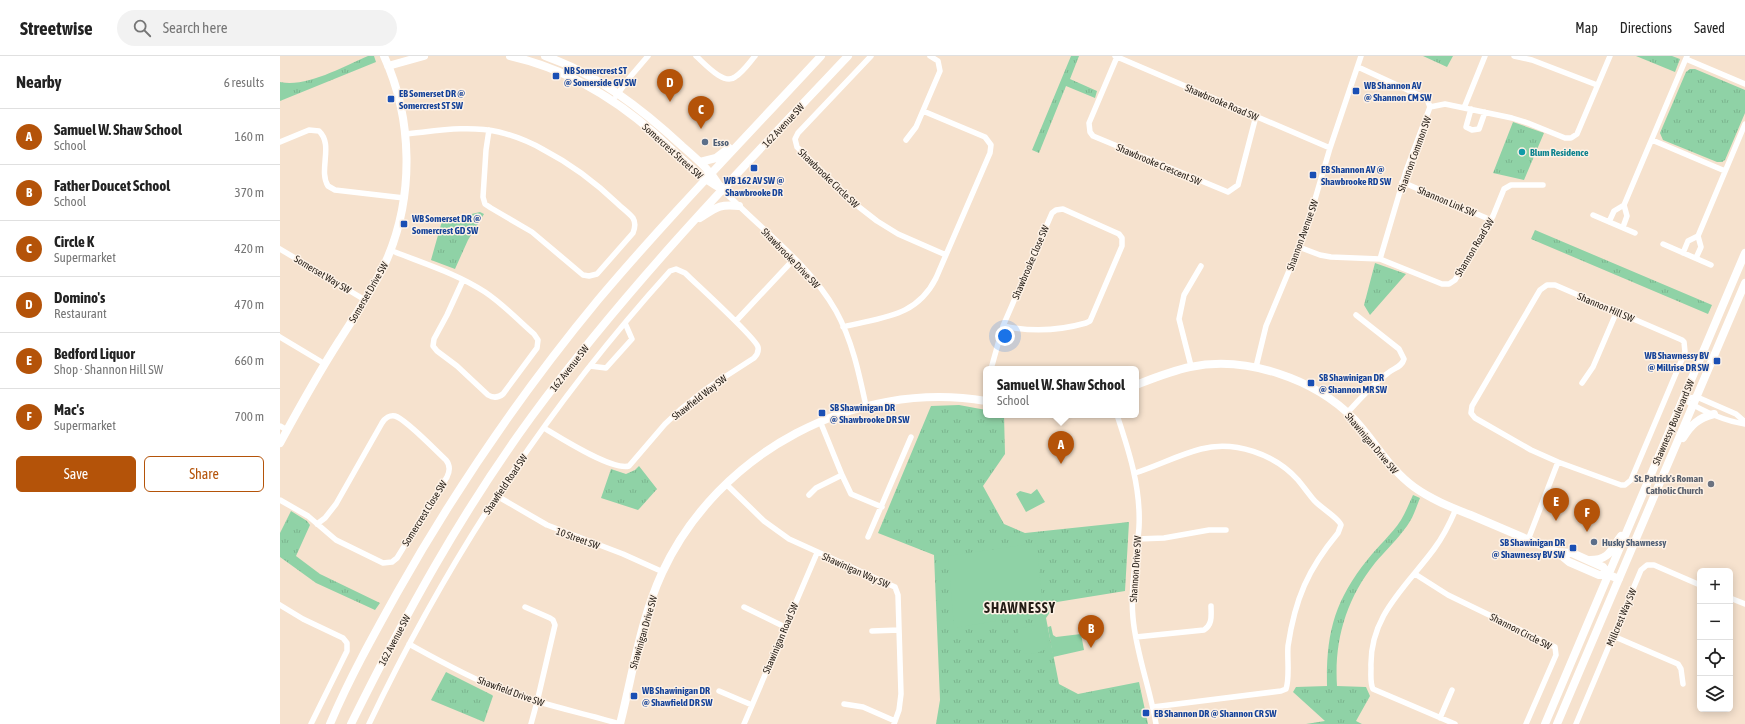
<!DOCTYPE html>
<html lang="en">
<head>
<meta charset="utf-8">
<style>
	:root { --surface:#fff; --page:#f2f2f2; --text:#222; --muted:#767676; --line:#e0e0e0; --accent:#b45309 }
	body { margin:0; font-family:"Asap Condensed",sans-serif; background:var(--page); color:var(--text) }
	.controls { position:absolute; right:12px; bottom:12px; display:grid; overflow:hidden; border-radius:6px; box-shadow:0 2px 10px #0003 }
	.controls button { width:36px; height:36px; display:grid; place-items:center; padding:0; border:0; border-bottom:1px solid var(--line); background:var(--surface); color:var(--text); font:20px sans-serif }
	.you { position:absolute; left:725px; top:280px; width:14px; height:14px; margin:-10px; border:3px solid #fff; border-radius:50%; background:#1a73e8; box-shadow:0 0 0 6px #1a73e833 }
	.badge { display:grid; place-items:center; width:26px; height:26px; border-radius:50%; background:var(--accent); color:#fff; font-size:13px; font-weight:700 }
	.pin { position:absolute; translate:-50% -33px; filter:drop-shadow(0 1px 2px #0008) }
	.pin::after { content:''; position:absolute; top:21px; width:14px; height:12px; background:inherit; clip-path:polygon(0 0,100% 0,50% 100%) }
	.popup { position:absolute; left:703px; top:310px; width:156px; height:52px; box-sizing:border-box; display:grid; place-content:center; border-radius:6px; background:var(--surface); filter:drop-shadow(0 1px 3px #0005); font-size:13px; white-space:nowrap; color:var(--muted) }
	.popup b { font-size:15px; color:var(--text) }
	.popup::after { content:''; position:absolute; left:50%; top:100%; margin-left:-8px; border:8px solid transparent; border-top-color:var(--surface) }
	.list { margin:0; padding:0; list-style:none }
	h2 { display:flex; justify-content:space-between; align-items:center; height:52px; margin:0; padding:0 16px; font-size:17px }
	h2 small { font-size:13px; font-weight:400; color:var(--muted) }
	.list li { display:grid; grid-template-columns:26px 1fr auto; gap:12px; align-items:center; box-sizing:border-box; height:56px; padding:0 16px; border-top:1px solid var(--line) }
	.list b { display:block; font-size:15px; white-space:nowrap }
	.list p { margin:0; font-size:13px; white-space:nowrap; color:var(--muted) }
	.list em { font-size:13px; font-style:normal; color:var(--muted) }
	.actions { display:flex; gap:8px; padding:12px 16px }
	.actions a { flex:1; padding:9px 0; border:1px solid var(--accent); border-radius:6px; text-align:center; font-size:14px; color:var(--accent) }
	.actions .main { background:var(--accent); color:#fff }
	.icon { flex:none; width:22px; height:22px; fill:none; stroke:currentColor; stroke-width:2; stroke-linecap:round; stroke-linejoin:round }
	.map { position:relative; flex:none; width:1465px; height:668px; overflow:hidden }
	header { display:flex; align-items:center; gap:24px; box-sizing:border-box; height:56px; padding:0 20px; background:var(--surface); border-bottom:1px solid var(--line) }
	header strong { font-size:19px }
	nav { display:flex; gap:22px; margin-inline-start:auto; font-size:14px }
	.search { width:280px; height:36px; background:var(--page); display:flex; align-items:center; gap:10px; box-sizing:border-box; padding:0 14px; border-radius:22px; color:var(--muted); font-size:15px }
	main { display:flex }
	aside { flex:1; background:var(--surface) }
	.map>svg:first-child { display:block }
</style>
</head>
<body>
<header>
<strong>Streetwise</strong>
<div class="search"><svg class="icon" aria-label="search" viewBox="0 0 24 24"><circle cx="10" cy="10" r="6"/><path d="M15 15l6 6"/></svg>Search here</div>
<nav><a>Map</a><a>Directions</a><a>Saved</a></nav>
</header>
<main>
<aside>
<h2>Nearby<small>6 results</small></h2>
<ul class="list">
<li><span class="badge">A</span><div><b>Samuel W. Shaw School</b><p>School</p></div><em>160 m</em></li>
<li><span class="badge">B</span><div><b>Father Doucet School</b><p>School</p></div><em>370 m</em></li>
<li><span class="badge">C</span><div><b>Circle K</b><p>Supermarket</p></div><em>420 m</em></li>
<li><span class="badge">D</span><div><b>Domino's</b><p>Restaurant</p></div><em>470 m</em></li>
<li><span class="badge">E</span><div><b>Bedford Liquor</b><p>Shop · Shannon Hill SW</p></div><em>660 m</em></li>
<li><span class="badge">F</span><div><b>Mac's</b><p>Supermarket</p></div><em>700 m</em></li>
</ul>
<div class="actions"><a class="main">Save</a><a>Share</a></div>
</aside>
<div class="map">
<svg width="1465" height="668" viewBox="0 0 1465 668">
	<defs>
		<pattern id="park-tufts" width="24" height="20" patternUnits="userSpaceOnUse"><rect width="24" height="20" fill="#8fd2a6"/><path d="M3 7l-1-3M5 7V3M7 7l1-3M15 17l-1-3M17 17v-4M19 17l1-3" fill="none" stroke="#7bb48e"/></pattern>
	</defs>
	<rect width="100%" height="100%" fill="#f6e2ce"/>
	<!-- park -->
	<path fill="url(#park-tufts)" d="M88,0H94L96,6L0,45V26C26,32 64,10 88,0Z
		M791,0H799L790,23L817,35L815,42L786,30L759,97L752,94Z
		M1143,0H1173L1167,11Z
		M1356,0H1392L1400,3L1395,16Z
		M1410,13H1415L1465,34V57L1445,104L1442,106H1437L1383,84L1380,77L1406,16Z
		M1233,66L1264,77L1244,124L1213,117Z
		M200,156L204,158L188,184L175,213L151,204L162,165Z
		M1255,174L1432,249L1428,258L1251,183Z
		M1095,207L1126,218L1090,259L1084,249Z
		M679,349L706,354V359H724L725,398L703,430L724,468L745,477L849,466L845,535L777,546L766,562L779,628L798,638L859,626L868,668H656L660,644L654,499L598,477L651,350Z
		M359,410L377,433L360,452L358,454L321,442L331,413L346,418L355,414Z
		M1133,439L1140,442C1136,452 1133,462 1127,470C1117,484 1105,495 1095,507C1066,543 1054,585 1057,630L1086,631L1090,640L1076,665L1082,668H1026L1045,665L1013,636L1016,631L1047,630C1046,578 1054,545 1088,503C1098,490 1112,478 1121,464C1126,456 1129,447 1133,439Z
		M11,455L27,465L30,469L16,500L40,518L100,547L95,554L36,527L0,501V477Z
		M166,616L212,639L213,640L204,666L151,644Z"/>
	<!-- pitch -->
	<path fill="#8fd2a6" d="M757,433L765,446L746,456L736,438L740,435L751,438Z
		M757,487L763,557L674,572L668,500Z
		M759,568L765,572L769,590C760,596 753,601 742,596L738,588V573Z
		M771,570L773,579L776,581L801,578L804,594L773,601L768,571Z"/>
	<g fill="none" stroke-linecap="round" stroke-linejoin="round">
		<!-- street -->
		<path stroke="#fff" stroke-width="5.5" d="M416,0C424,7 444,30 455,21C463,16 469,7 475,0
			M591,0L518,77L515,83L517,91L579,151L597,165L618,178L666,199
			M835,0L1050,92
			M1234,0L1252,4L1317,29
			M837,1L809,67L810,76L813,80L948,136L958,129L976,60
			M1406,3L1465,28
			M1078,11L1143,41L1147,43L1150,51L1126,115L1100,203
			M336,40L350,21L368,0
			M1150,51L1165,48L1232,62L1248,67L1285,82H1291L1297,78L1330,0
			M1184,52L1205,0
			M1191,53L1186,71L1192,74L1199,73L1205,56
			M125,78C156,75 188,69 219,76C235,80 250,86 264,94C291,108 316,127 338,148C342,152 349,157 353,162C356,167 355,172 353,177L317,218L309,220L303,219L252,176L211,152L205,148L203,141L206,94L209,74
			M626,84L636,71L660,15L658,5L650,0
			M1372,84L1445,115
			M0,86L29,74L39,75C54,89 38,114 48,130L55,134L124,142
			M1122,126L1211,164
			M442,133C480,173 528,206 556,255C572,284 579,317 586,350
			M1344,149L1407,0
			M1313,159L1355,177
			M1329,166L1334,155L1344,149L1347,160L1343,171
			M1418,180L1465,68
			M1383,188L1431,209
			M1019,191L1040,199L1051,201L1100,203L1162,228H1169L1175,224L1213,160L1224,133L1231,129H1263
			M0,193L85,244
			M110,194C142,207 176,217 205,236C223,248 238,264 254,278L258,284L257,292L223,338C218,342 213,342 208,339L177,310L157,295L153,290L154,283L167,259L183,224
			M1403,197L1408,185L1418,180L1421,191L1416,202
			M1267,229H1275L1402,284L1404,286L1405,296L1351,424L1345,429H1341L1278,406L1251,394L1195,362L1191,357L1192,350L1260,234Z
			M456,265L514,203
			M563,271C601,261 636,262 656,222L710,97L711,89L705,81L643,55
			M0,281L45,308
			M310,310L326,312L352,283L345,267
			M911,310L899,263L904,239L921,210
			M976,311L986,270L1026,174L1050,92L1081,0
			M711,313L723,270L772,157L776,154L783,153L839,178L842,182V190L810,265L806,267C778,275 751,276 723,270
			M1302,327L1313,311L1337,255
			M1403,343L1417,341L1456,358L1465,366
			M1403,343C1421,354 1444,365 1465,368
			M1067,357C1080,343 1093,328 1108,317C1114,312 1122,311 1124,303L1119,293L1076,259
			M837,359C849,395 861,432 859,471C857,501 850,531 853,562C856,597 870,632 876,668
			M0,370L7,374
			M855,417C877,410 898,399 921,393C954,384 995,398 1018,424C1023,430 1028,437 1033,443C1039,451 1059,462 1061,469L1058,477C1028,513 1015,543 1008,590C1007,602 1010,622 1006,633L1001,635L873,651
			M562,419L571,438L602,451
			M446,428L484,465L509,483L615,531L618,539L621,638L619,654L614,668
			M529,439L536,432L562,419L540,365
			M217,440L267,469L343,498L383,516
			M0,444L28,460L56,484L103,507L112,506L117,502L167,421C170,415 170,409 166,404C156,395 126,363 115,360C110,359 105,362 102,367L56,448L45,462L37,468
			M588,481L631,381
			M857,483L884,482L929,474H946
			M1248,484L1278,406
			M1135,518L1168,539L1275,591L1276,599L1246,668
			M1450,542L1465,548
			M0,549L23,563L63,582L67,587V595L31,668
			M245,551L270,562L273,564L275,569L257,646L251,668
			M464,551L505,571
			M592,575L619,574
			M1333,580L1398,608L1401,613L1403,628
			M856,581L924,574C933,568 931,559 931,550
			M129,588C158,604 188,621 219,633C258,648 300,656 340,668
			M439,635L472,649
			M564,648L583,651L615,665
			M1160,662L1172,634
			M89,668C167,504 268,350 390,215L396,213L405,217C416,228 475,281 478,291C479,296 477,299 474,302L426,333L400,354L385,368L349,410C332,415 279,381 264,372
			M464,668L537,497
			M1175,668L1093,633C1090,627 1091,619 1091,612C1089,560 1126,531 1154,493C1163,481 1170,467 1176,453
			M1296,668L1361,514L1367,509H1374L1420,529"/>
		<!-- secondary -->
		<path stroke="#fff" stroke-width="8" d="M230,0C284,12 333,41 374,77C396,97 416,119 442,133
			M265,0C317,18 362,53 402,90C418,104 430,114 441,132
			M108,10L144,0
			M420,106L436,102L449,92
			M420,162C437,151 439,148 459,150
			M856,329C874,322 891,315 910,311C966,299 1035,323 1074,363C1095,385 1109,413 1134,431C1152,444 1173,452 1193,460C1221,472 1249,484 1277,496L1292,497L1323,511L1329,519
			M1403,382C1411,369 1418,362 1434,358
			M0,387C19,352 38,318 59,285C76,258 94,232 107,203C134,140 133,63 104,0
			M1277,496L1289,506L1319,519H1329L1339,523
			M1310,504C1330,504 1331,493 1341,480
			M50,668C69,623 93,580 117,537C175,434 242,336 318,244C389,160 466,81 541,0
			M71,668C124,561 181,457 252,360C347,231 458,116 568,0
			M340,668C353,617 360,565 382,517C438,396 575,323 706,345
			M1265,668L1465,197
			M1277,668L1465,227"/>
	</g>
	<!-- markers -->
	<g fill="#1a4fb4" stroke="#fdf1e5" stroke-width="1.5">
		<rect x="272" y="16" width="8" height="8" rx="2"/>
		<rect x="1072" y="31" width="8" height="8" rx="2"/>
		<rect x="107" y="39" width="8" height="8" rx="2"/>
		<rect x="470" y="108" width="8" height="8" rx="2"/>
		<rect x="1029" y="115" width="8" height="8" rx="2"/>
		<rect x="120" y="164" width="8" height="8" rx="2"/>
		<rect x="1433" y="301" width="8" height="8" rx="2"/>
		<rect x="1027" y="323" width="8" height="8" rx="2"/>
		<rect x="538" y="353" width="8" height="8" rx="2"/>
		<rect x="1289" y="488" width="8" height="8" rx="2"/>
		<rect x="350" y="636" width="8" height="8" rx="2"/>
		<rect x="862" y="653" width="8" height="8" rx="2"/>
	</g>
	<g fill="#5c6f8a" stroke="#fdf1e5" stroke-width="1.5">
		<circle cx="425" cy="86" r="4"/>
		<circle cx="1314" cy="486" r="4"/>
	</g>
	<circle fill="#0f9aa8" stroke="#fdf1e5" stroke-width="1.5" cx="1242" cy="96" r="4"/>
	<circle fill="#6b7280" stroke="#fdf1e5" stroke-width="1.5" cx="1431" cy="428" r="4"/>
	<g text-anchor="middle" stroke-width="3" stroke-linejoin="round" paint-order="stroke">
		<!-- transit labels -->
		<g font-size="10" font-weight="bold" fill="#164399" stroke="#fdf1e5" text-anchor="start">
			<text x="284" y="18">NB Somercrest ST<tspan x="284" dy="12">@ Somerside GV SW</tspan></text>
			<text x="1084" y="33">WB Shannon AV<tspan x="1084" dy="12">@ Shannon CM SW</tspan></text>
			<text x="119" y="41">EB Somerset DR @<tspan x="119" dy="12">Somercrest ST SW</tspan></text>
			<text x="1041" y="117">EB Shannon AV @<tspan x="1041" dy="12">Shawbrooke RD SW</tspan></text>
			<text x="474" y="128" text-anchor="middle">WB 162 AV SW @<tspan x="474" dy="12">Shawbrooke DR</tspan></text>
			<text x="132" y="166">WB Somerset DR @<tspan x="132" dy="12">Somercrest GD SW</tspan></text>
			<text x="1429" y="303" text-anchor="end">WB Shawnessy BV<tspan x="1429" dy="12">@ Millrise DR SW</tspan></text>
			<text x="1039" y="325">SB Shawinigan DR<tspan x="1039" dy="12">@ Shannon MR SW</tspan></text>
			<text x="550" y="355">SB Shawinigan DR<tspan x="550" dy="12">@ Shawbrooke DR SW</tspan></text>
			<text x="1285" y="490" text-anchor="end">SB Shawinigan DR<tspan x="1285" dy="12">@ Shawnessy BV SW</tspan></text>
			<text x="362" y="638">WB Shawinigan DR<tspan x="362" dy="12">@ Shawfield DR SW</tspan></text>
			<text x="874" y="661">EB Shannon DR @ Shannon CR SW</text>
		</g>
		<!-- street labels -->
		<g font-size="10" fill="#231c15" stroke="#fdf1e5">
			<text transform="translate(942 46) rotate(23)" y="4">Shawbrooke Road SW</text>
			<text transform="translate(503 69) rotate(-47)" y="4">162 Avenue SW</text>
			<text transform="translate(393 95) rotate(42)" y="4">Somercrest Street SW</text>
			<text transform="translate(1134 98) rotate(-70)" y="4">Shannon Common SW</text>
			<text transform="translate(879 108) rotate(23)" y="4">Shawbrooke Crescent SW</text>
			<text transform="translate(549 122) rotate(44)" y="4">Shawbrooke Circle SW</text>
			<text transform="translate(1167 145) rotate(23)" y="4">Shannon Link SW</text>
			<text transform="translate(1022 179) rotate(-70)" y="4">Shannon Avenue SW</text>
			<text transform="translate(1194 191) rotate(-59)" y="4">Shannon Road SW</text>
			<text transform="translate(511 202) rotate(46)" y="4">Shawbrooke Drive SW</text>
			<text transform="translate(750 206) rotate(-67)" y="4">Shawbrooke Close SW</text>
			<text transform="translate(43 218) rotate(31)" y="4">Somerset Way SW</text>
			<text transform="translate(88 236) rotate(-60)" y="4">Somerset Drive SW</text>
			<text transform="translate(1326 251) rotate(23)" y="4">Shannon Hill SW</text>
			<text transform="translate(289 312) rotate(-52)" y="4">162 Avenue SW</text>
			<text transform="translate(419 341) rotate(-38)" y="4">Shawfield Way SW</text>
			<text transform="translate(1393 366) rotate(-67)" y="4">Shawnessy Boulevard SW</text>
			<text transform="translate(1092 387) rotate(50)" y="4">Shawinigan Drive SW</text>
			<text transform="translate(225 428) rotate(-56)" y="4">Shawfield Road SW</text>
			<text transform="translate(144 457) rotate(-58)" y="4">Somercrest Close SW</text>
			<text transform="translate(298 482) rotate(20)" y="4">10 Street SW</text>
			<text transform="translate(855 513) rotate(-86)" y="4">Shannon Drive SW</text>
			<text transform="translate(576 514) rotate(24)" y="4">Shawinigan Way SW</text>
			<text transform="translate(1341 561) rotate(-67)" y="4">Millcrest Way SW</text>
			<text transform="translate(1241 575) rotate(27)" y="4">Shannon Circle SW</text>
			<text transform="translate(363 576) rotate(-74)" y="4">Shawinigan Drive SW</text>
			<text transform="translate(500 582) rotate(-67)" y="4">Shawinigan Road SW</text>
			<text transform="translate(114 584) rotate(-62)" y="4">162 Avenue SW</text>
			<text transform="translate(231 635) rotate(20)" y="4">Shawfield Drive SW</text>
		</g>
		<!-- service labels -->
		<g font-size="10" font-weight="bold" fill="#4e5e75" stroke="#fdf1e5" text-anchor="start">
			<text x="433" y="90">Esso</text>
			<text x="1322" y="490">Husky Shawnessy</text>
		</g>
		<!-- culture labels -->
		<g font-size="10" font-weight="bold" fill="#0d838f" stroke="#fdf1e5" text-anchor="start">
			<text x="1250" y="100">Blum Residence</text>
		</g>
		<!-- worship labels -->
		<g font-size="10" font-weight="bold" fill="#5b616d" stroke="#fdf1e5" text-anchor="end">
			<text x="1423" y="426">St. Patrick's Roman<tspan x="1423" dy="12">Catholic Church</tspan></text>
		</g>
		<!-- district labels -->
		<g font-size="14" font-weight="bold" letter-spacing="1" fill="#231c15" stroke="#fdf1e5">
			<text x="740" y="557">SHAWNESSY</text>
		</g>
	</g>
</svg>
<div class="controls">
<button>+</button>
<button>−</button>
<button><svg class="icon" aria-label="locate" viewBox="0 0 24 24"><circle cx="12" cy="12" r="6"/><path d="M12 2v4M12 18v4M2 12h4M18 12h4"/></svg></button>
<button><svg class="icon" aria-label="layers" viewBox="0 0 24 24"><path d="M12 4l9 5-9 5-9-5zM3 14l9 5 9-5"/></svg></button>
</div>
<div class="you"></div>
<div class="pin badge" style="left:781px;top:408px">A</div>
<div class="popup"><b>Samuel W. Shaw School</b>School</div>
<div class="pin badge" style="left:811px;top:592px">B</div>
<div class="pin badge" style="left:421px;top:73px">C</div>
<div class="pin badge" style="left:390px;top:46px">D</div>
<div class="pin badge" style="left:1276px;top:465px">E</div>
<div class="pin badge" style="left:1307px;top:476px">F</div>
</div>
</main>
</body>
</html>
